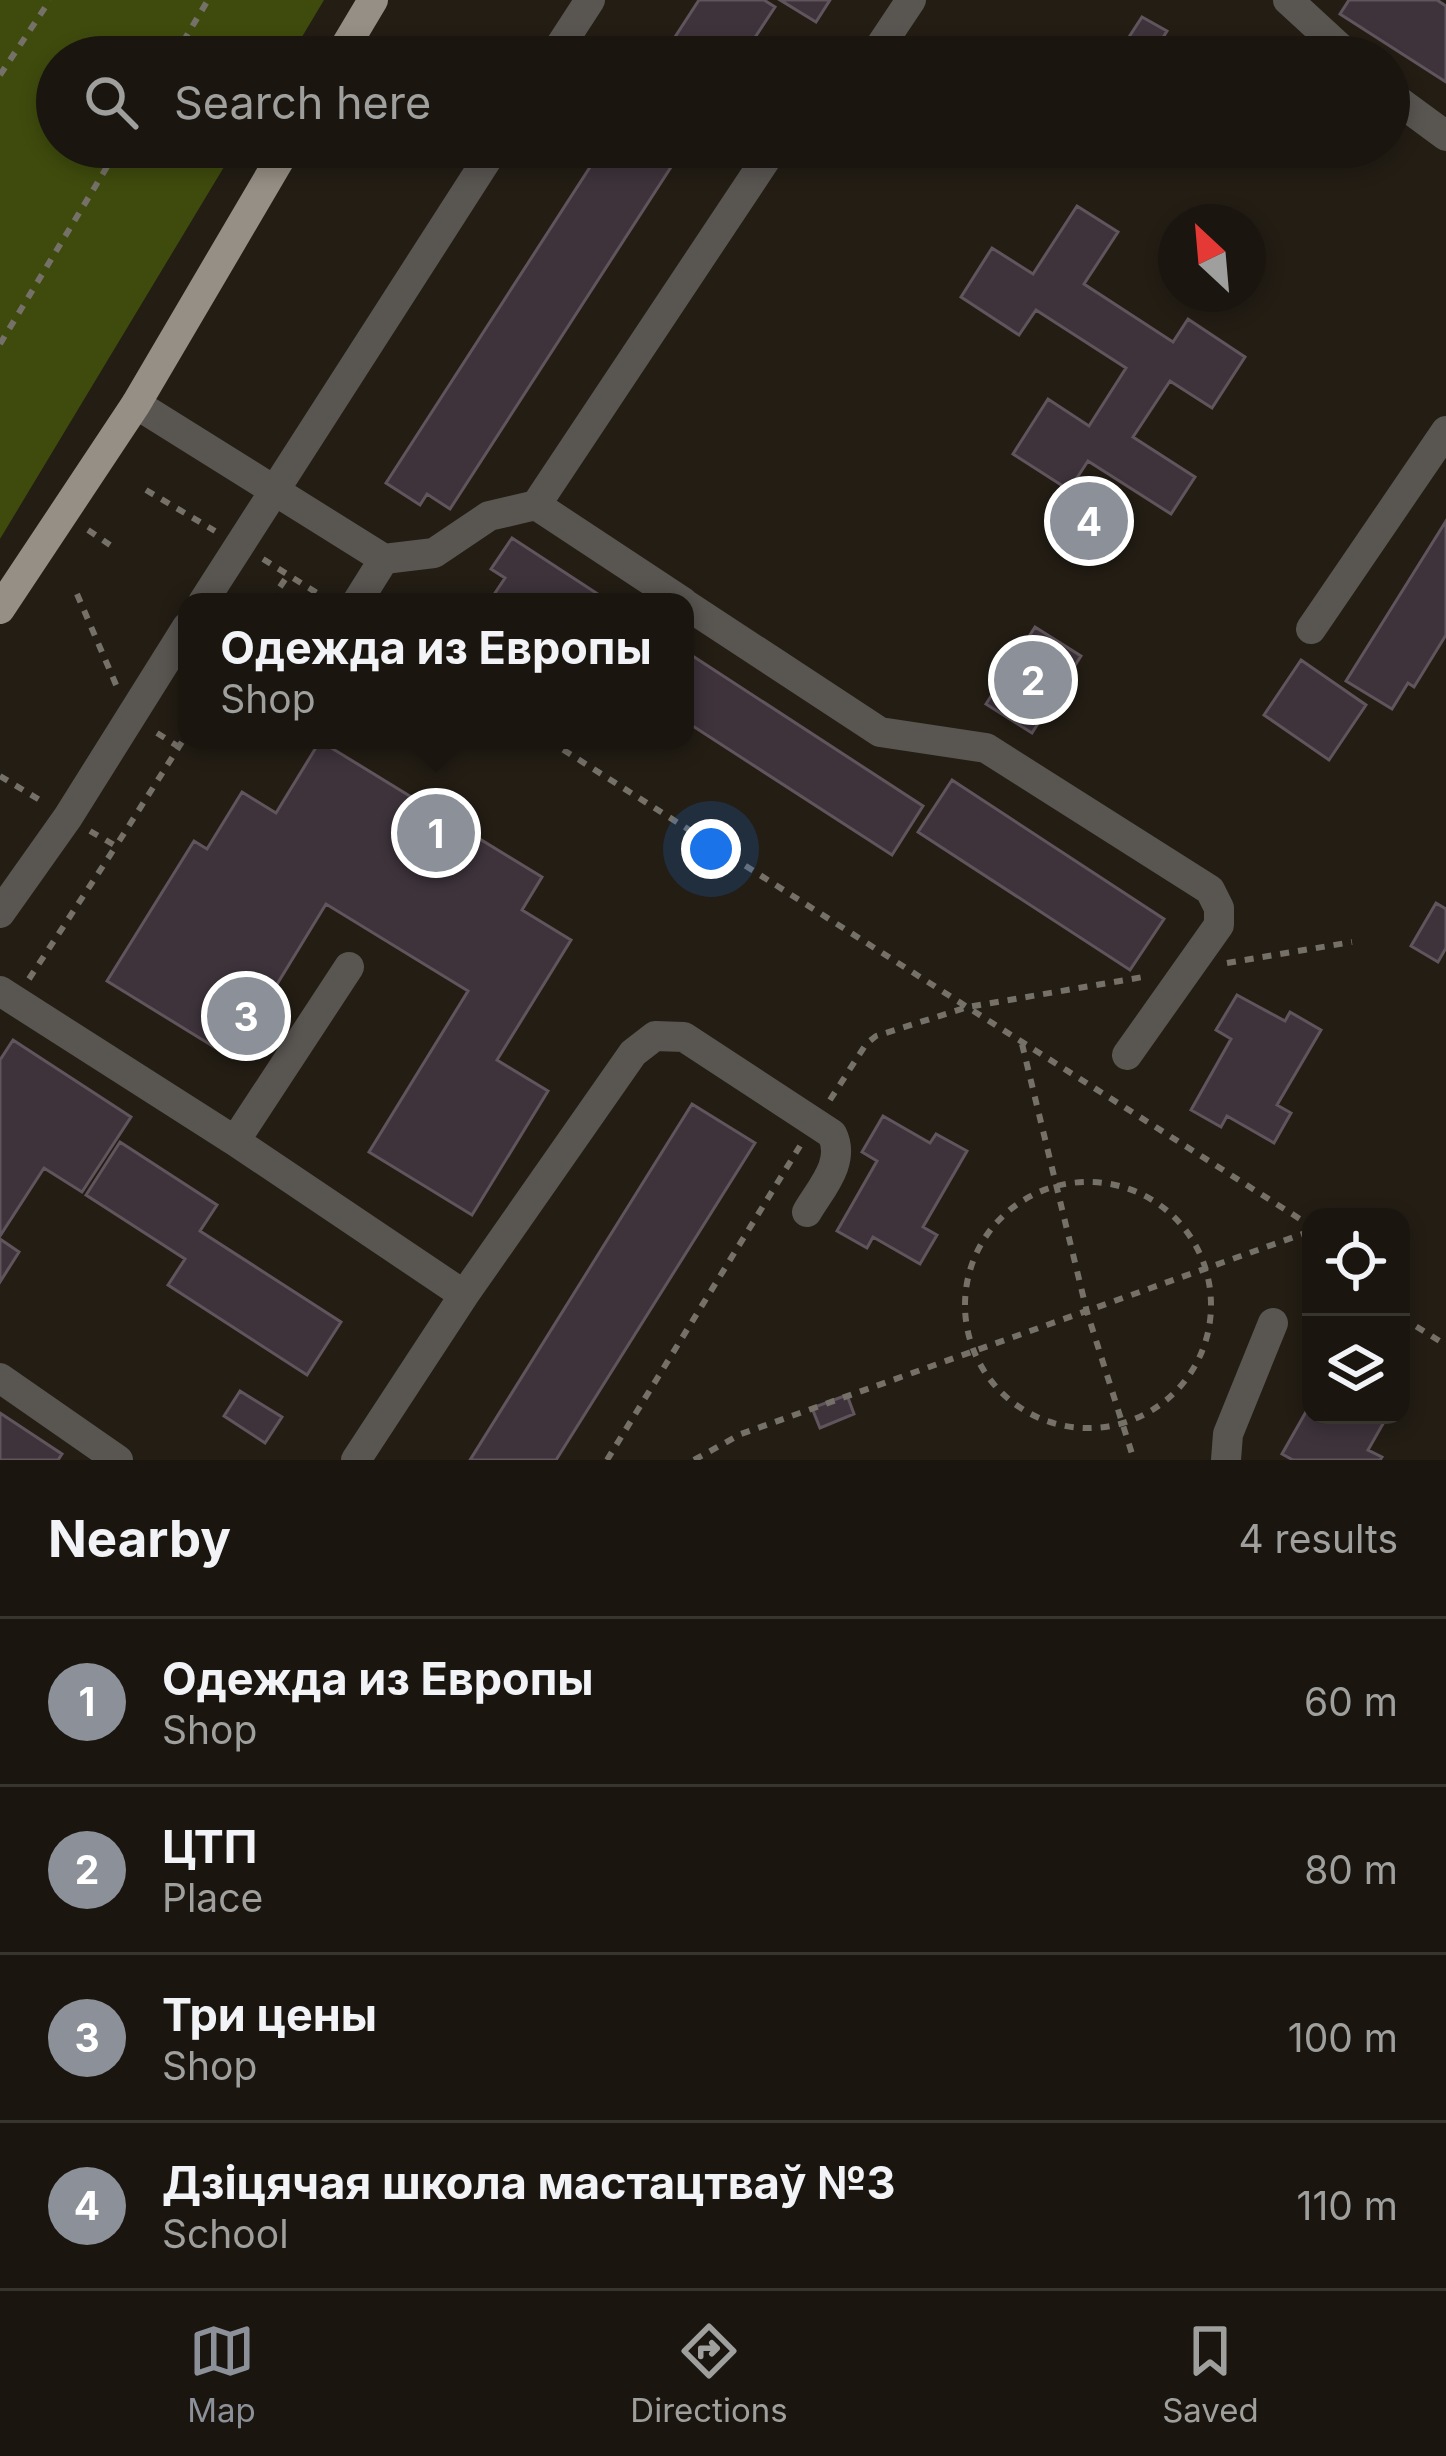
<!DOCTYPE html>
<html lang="en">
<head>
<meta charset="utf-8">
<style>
	:root { --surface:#1a160f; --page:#27231d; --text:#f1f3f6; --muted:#9f9f9e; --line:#38352f; --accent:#8c9099 }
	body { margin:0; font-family:Inter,sans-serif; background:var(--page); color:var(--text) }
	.controls { position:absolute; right:36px; bottom:36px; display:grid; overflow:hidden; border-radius:24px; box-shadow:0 6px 18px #0003 }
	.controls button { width:108px; height:108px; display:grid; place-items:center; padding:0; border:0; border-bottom:3px solid var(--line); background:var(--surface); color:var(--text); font:60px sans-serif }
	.compass { position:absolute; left:1158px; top:204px; width:108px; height:108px; border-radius:50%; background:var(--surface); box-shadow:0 6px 18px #0003; rotate:334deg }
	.you { position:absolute; left:711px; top:849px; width:42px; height:42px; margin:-30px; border:9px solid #fff; border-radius:50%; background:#1a73e8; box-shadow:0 0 0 18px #1a73e833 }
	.badge { display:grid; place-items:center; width:78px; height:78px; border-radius:50%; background:var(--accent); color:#fff; font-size:39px; font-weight:700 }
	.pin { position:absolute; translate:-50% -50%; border:6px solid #fff; box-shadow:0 3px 12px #0006 }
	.popup { position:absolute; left:178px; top:593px; width:516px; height:156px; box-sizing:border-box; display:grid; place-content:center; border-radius:24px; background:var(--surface); filter:drop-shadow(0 3px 9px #0005); font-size:39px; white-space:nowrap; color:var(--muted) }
	.popup b { font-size:45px; color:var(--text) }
	.popup::after { content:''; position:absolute; left:50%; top:100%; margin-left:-24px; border:24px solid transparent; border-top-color:var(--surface) }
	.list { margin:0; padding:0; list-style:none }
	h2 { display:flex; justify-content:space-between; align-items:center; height:156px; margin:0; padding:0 48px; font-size:51px }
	h2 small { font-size:39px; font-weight:400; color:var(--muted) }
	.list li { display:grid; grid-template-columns:78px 1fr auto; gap:36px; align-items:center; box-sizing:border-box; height:168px; padding:0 48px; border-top:3px solid var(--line) }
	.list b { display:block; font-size:45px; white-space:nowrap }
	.list p { margin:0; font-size:39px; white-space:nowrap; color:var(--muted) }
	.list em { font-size:39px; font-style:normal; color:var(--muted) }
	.icon { flex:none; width:66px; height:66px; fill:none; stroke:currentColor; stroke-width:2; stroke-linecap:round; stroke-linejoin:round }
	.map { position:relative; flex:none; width:1446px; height:1460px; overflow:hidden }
	.search { position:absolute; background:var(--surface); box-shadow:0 6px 18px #0003; left:36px; right:36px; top:36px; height:132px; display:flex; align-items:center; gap:30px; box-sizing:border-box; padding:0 42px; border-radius:66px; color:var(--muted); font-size:45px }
	.sheet { height:828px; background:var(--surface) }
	nav { display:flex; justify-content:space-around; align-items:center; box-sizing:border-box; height:168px; border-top:3px solid var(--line); background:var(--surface); font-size:33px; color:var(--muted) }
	nav a { display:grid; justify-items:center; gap:6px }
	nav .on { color:var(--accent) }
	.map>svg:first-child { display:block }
</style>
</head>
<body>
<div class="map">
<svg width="1446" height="1460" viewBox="0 0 1446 1460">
	<rect width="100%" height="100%" fill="#231d14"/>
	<!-- green -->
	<path fill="#3f4b0d" d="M0,0H324L290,57H57V147H236L0,539Z"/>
	<!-- building -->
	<path fill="#3e333b" stroke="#60555c" stroke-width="3" d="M699,0H764L775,7L742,57H662Z
		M780,0H830L816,22Z
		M1349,0H1437L1446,6V82L1340,14Z
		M1142,17L1167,31L1151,57H1116Z
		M603,147H684L450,509L427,494L420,505L386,483Z
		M1077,206L1118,232L1084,284L1173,342L1188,319L1245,357L1212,408L1170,381L1133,437L1195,477L1171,514L1088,461L1069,490L1013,454L1048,399L1089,426L1126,368L1036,310L1019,335L961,297L992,248L1033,274Z
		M1446,521V635L1414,687L1408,683L1392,709L1346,681Z
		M512,538L610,602H503L493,596L505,578L491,569Z
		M1035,627L1081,656L1032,733L986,704Z
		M685,651L923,806L892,855L685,721Z
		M1301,660L1366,705L1329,760L1264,715Z
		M320,741L542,877L522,910L571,940L497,1060L548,1091L472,1215L369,1152L468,991L326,904L232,1058L107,981L194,841L207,849L242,792L276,813Z
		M952,780L1164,919L1130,970L918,832Z
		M1436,903L1446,909V948L1438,962L1411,946Z
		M1237,995L1285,1021L1290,1012L1321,1030L1277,1105L1291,1113L1274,1143L1227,1116L1221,1127L1191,1110L1231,1039L1216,1030Z
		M13,1040L131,1117L82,1192L44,1168L0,1236V1060Z
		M692,1104L755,1143L556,1460H470Z
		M883,1116L930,1143L936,1134L967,1151L923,1227L937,1235L920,1264L873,1237L867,1248L837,1231L877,1161L862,1152Z
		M120,1142L217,1205L200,1231L341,1322L307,1375L168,1285L185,1259L86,1195Z
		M0,1239L19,1252L0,1282Z
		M240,1391L282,1417L265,1443L224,1416Z
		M847,1395L854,1414L820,1428L812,1408Z
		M1311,1403V1415H1388L1368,1450L1382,1457L1380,1460H1293L1282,1454Z
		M0,1413L62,1454L58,1460H0Z"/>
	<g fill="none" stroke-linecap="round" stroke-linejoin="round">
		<!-- path -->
		<path stroke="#757068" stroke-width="6" stroke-dasharray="9 9" stroke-linecap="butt" d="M174,57L208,0
			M0,75L50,0
			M0,344L119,147
			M146,490L215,531
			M88,530L110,545
			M263,559L328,600
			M77,594L117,687
			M270,602L288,575
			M157,733L179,747
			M548,740L1311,1226
			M0,776L43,802
			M90,831L116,846L187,734
			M1227,963L1352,942
			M29,979L116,846
			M1022,1044L1087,1312L1134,1460
			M830,1100L866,1044L876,1036L968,1007L1143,977
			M965 1305a123 123 0 1 1 246 0a123 123 0 1 1-246 0Z
			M1401,1317L1446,1345
			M607,1460L800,1146
			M694,1460L741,1434L1311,1231"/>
		<!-- minor -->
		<path stroke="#595652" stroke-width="30" d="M1288,0L1350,57
			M553,57L590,0
			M873,57L911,0
			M1389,94L1446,136
			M136,404L384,559L434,553L489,516L536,505L683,602
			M536,505L774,147
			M203,602L495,147
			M357,602L384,559
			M685,604L880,732L986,748L1210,890L1219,908V925L1127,1055
			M1311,629L1446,431
			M0,913L68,817L187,627
			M0,991L235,1141L464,1295L356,1460
			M235,1141L349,967
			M464,1295L633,1053L655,1036L684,1037L832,1134C846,1162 821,1188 807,1212
			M0,1378L118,1460
			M1226,1460L1228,1434L1273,1323"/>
		<!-- major -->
		<path stroke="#968f85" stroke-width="30" d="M339,57L373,0
			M0,609L136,404L287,147"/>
	</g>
</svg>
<div class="controls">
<button><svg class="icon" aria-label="locate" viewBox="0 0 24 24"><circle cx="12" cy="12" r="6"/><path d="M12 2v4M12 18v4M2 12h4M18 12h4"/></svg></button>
<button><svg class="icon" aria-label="layers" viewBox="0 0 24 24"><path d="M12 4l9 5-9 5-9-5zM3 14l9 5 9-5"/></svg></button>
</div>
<svg class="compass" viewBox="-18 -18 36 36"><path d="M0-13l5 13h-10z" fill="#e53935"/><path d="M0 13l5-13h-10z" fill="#9f9f9e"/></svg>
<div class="you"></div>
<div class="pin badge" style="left:436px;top:833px">1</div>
<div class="popup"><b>Одежда из Европы</b>Shop</div>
<div class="pin badge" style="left:1033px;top:680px">2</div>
<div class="pin badge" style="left:246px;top:1016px">3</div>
<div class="pin badge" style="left:1089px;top:521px">4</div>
<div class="search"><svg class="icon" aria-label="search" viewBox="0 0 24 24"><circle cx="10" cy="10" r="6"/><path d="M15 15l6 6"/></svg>Search here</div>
</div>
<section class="sheet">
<h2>Nearby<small>4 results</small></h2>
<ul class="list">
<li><span class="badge">1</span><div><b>Одежда из Европы</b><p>Shop</p></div><em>60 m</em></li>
<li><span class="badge">2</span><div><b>ЦТП</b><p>Place</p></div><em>80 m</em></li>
<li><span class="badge">3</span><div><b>Три цены</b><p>Shop</p></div><em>100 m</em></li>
<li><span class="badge">4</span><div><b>Дзіцячая школа мастацтваў №3</b><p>School</p></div><em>110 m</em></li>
</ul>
</section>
<nav>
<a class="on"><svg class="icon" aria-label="map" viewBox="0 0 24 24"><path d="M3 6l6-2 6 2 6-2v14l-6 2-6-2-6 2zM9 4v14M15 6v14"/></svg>Map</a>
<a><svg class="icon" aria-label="directions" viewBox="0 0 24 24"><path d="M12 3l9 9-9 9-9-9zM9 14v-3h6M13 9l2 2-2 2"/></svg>Directions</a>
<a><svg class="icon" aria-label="saved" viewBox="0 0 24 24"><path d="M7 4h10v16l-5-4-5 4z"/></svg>Saved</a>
</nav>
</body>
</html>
